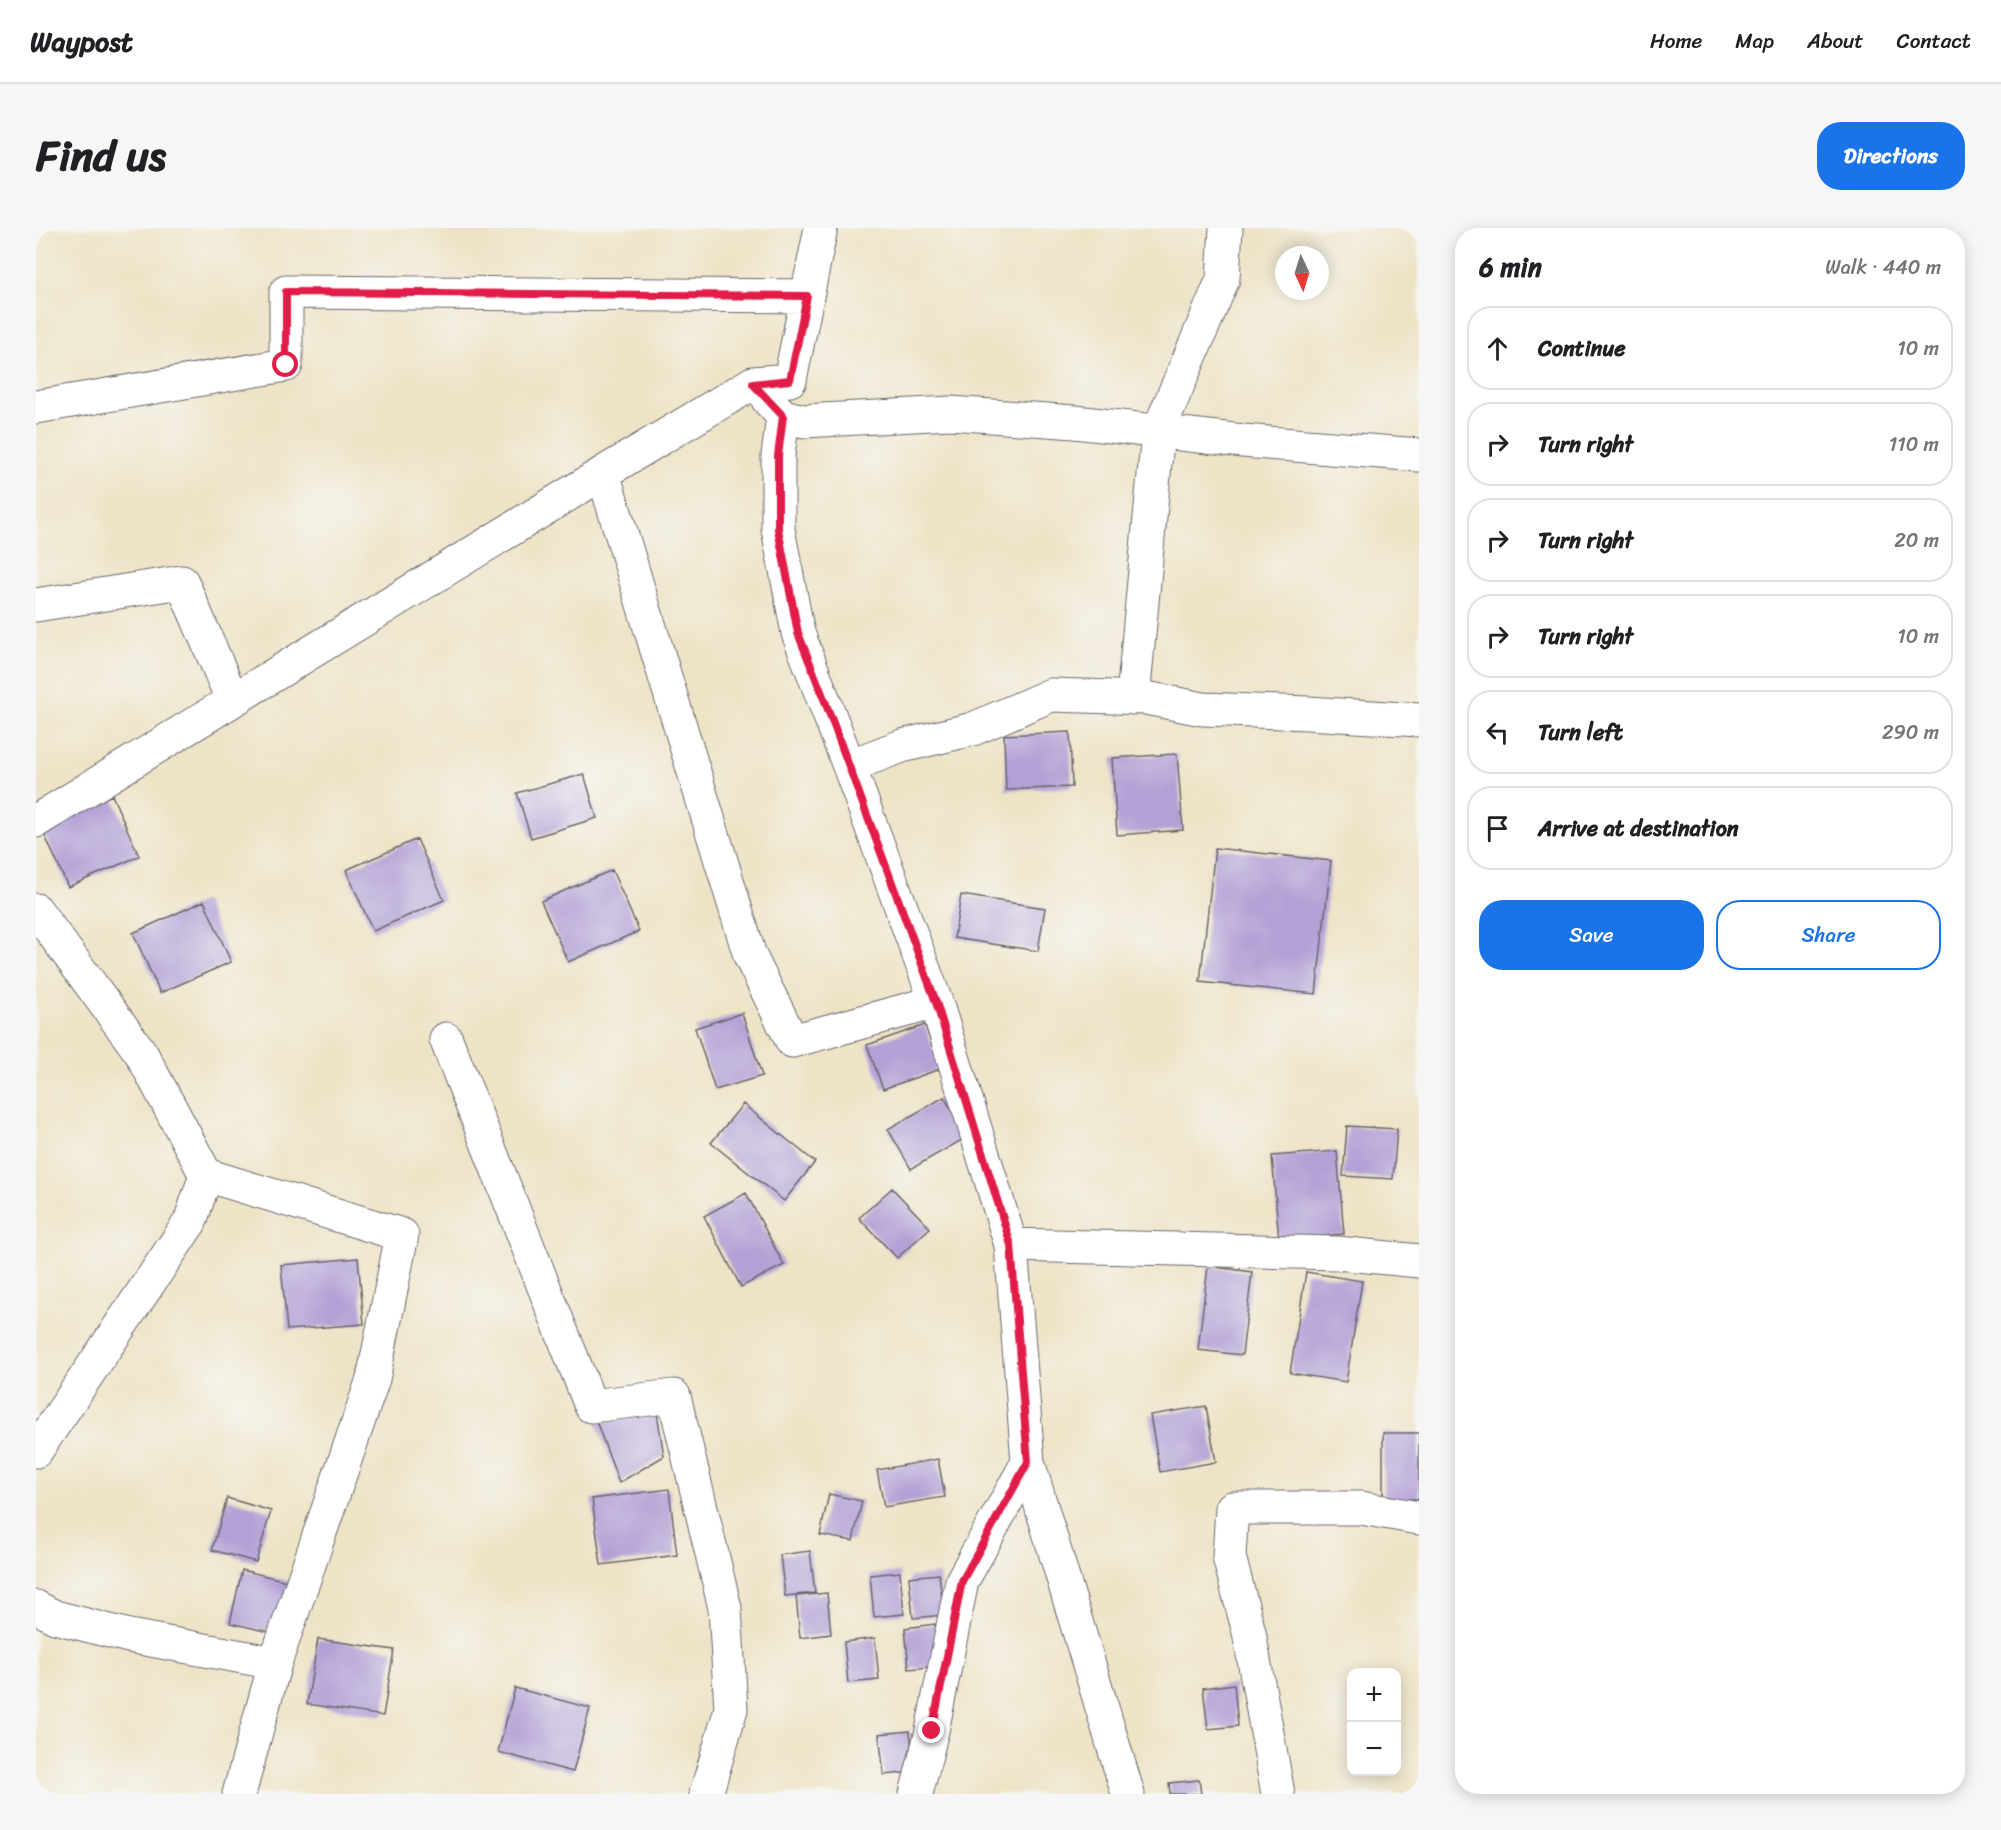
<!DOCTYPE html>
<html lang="en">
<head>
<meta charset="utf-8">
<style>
	:root { --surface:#fff; --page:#f6f6f6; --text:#202124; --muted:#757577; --line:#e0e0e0; --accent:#1a73e8 }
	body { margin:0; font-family:Sriracha,sans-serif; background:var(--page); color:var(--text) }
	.controls { position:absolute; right:18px; bottom:18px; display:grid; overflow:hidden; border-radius:12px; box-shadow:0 3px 15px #0003 }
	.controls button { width:54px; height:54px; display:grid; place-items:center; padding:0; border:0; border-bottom:2px solid var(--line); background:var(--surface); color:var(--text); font:30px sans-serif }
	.compass { position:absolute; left:1239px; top:18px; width:54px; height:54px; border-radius:50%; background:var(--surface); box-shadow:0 3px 15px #0003; rotate:176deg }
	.stop { position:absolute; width:18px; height:18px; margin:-14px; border:4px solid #e11d48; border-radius:50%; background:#fff }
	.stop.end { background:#e11d48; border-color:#fff; box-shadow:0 2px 6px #0008 }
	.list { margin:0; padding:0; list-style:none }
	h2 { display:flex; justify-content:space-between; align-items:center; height:78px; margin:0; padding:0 24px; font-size:26px }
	h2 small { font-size:20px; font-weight:400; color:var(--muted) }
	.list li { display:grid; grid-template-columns:39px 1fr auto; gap:18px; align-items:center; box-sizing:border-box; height:84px; margin:0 12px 12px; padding:0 12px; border:2px solid var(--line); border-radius:24px }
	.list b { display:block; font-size:22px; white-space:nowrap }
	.list em { font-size:20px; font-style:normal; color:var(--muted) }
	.actions { display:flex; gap:12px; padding:18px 24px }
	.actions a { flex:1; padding:14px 0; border:2px solid var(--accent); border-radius:24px; text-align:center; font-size:21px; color:var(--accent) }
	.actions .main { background:var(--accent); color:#fff }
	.icon { flex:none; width:33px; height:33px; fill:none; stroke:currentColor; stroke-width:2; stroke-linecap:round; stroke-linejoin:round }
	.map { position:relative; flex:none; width:1383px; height:1566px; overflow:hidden; border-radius:24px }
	header { display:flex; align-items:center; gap:36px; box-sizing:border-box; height:84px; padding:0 30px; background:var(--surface); border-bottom:2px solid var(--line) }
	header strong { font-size:28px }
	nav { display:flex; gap:33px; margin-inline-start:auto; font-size:21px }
	.intro { display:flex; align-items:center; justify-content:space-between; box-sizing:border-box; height:144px; padding:0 36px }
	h1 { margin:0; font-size:42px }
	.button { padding:15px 27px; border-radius:24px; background:var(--accent); color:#fff; font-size:21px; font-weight:700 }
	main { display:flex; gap:36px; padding:0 36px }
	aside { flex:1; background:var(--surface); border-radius:24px; box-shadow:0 3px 15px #0003 }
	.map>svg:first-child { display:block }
</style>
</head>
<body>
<header>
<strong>Waypost</strong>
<nav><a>Home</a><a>Map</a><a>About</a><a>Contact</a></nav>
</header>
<div class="intro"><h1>Find us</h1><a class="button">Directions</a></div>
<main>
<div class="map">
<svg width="1383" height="1566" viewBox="0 0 1383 1566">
	<rect width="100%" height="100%" fill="#f6f6f2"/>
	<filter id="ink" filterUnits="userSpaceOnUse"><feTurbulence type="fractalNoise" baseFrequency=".0167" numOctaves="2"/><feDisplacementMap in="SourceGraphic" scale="12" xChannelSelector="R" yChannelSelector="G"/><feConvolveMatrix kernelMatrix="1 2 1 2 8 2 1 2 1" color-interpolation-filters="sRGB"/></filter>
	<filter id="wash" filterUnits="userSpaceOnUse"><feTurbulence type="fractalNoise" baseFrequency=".008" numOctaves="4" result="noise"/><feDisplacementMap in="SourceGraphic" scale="24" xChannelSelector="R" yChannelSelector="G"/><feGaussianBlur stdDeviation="1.35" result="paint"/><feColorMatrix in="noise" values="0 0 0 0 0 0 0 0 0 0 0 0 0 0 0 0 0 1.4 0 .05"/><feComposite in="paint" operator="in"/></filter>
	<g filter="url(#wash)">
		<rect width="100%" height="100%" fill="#eee3c6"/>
		<g id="blocks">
			<!-- building -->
			<path fill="#b3a1d6" d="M1034,504L1036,559L970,562L968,507Z
				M1141,526L1147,602L1081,607L1076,530Z
				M548,546L561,590L495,610L481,565Z
				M76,567L103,628L32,659L5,599Z
				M381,611L408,672L337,703L310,642Z
				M1179,620L1295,633L1280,766L1164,754Z
				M576,642L603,703L532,734L505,673Z
				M925,667L1009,680L1002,723L918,710Z
				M168,673L195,734L124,765L97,705Z
				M706,785L726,848L679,862L659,800Z
				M889,797L904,841L847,861L831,817Z
				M908,869L931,909L875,941L852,901Z
				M707,876L779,934L748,973L675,915Z
				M1311,898L1361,901L1357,951L1307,948Z
				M1301,923L1308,1006L1243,1012L1236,928Z
				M856,960L894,1000L861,1030L823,990Z
				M710,965L748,1037L705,1059L668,988Z
				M322,1030L328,1096L251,1102L245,1037Z
				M1172,1038L1216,1044L1206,1127L1162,1122Z
				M1270,1044L1326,1053L1310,1154L1254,1145Z
				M1170,1178L1180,1234L1124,1244L1114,1187Z
				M621,1185L628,1228L583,1255L560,1193Z
				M1347,1205H1383V1271H1347Z
				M902,1231L909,1269L848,1279L841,1242Z
				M633,1261L641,1327L565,1337L556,1271Z
				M793,1266L826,1273L817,1313L784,1307Z
				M191,1270L235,1283L220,1334L176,1322Z
				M774,1323L779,1365L749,1368L744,1327Z
				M206,1342L255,1354L242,1406L194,1395Z
				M864,1344L868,1386L838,1389L834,1347Z
				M903,1346L908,1387L877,1390L873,1349Z
				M791,1365L795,1406L764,1410L760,1368Z
				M899,1396L904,1438L873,1441L869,1400Z
				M839,1410L843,1452L812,1455L808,1414Z
				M282,1411L358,1422L347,1488L271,1476Z
				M1198,1456L1202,1498L1172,1501L1167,1460Z
				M479,1460L554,1480L537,1544L462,1524Z
				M874,1503L878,1544L848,1547L843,1506Z
				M1163,1552L1165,1566H1134L1133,1555Z"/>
		</g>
	</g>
	<g filter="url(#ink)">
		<use href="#blocks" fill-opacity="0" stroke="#69666c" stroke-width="1.5"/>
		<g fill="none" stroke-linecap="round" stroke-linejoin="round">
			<!-- street casing -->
			<g stroke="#69666c" stroke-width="35">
				<path id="street" d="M732,172L747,188L768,193L914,185L1039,194L1207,213L1383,227
					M0,179L250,137V64L771,68
					M747,188L742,228V301L762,405L813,538L866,518L937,501L1015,467L1110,470L1167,481L1272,485L1383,492
					M567,245L714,728L756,813L900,774
					M0,377L146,354L196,471
					M1097,470L1122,204L1187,51L1190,0
					M813,538L900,774L975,1017L992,1234L1092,1566
					M0,593L567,245L717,155L754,152L785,0
					M0,682L105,825L170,947L366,1007L337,1151L239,1435L203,1566
					M410,811L555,1178L638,1168L689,1380L695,1481L670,1566
					M975,1017L1301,1025L1383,1033
					M0,1223L154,994L170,947
					M0,1379L19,1389L93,1408L239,1435
					M880,1566L896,1503L926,1353L992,1234
					M1242,1566L1213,1404L1193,1329L1196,1280H1325L1383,1290"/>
			</g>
			<!-- street -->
			<use href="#street" stroke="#fff" stroke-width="33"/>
		</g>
	</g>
	<g fill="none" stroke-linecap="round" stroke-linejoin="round" filter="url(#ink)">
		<!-- route -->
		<path stroke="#e11d48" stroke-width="8" d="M250,137V64L771,68L754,152L717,156L747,188L742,228V301L762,405L790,476L900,774L975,1017L992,1234L926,1353L896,1503"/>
	</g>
</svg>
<div class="controls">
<button>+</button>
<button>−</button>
</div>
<svg class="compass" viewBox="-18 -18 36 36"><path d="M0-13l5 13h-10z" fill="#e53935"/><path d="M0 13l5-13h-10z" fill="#757577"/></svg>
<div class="stop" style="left:250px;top:137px"></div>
<div class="stop end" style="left:896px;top:1503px"></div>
</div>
<aside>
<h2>6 min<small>Walk · 440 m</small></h2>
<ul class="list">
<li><svg class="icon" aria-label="ahead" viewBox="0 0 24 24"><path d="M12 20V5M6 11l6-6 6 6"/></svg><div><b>Continue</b></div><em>10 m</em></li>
<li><svg class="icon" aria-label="right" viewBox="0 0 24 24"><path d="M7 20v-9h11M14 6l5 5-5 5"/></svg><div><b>Turn right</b></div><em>110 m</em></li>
<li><svg class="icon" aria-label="right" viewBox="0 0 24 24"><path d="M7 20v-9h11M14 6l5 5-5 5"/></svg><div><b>Turn right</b></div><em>20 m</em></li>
<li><svg class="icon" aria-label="right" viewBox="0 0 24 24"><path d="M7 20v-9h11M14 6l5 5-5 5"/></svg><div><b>Turn right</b></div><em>10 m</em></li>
<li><svg class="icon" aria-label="left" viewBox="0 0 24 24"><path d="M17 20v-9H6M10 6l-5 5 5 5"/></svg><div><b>Turn left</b></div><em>290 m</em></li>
<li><svg class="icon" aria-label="arrive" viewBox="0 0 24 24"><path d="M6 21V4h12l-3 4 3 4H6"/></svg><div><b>Arrive at destination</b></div></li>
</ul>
<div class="actions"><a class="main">Save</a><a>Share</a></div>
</aside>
</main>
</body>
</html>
